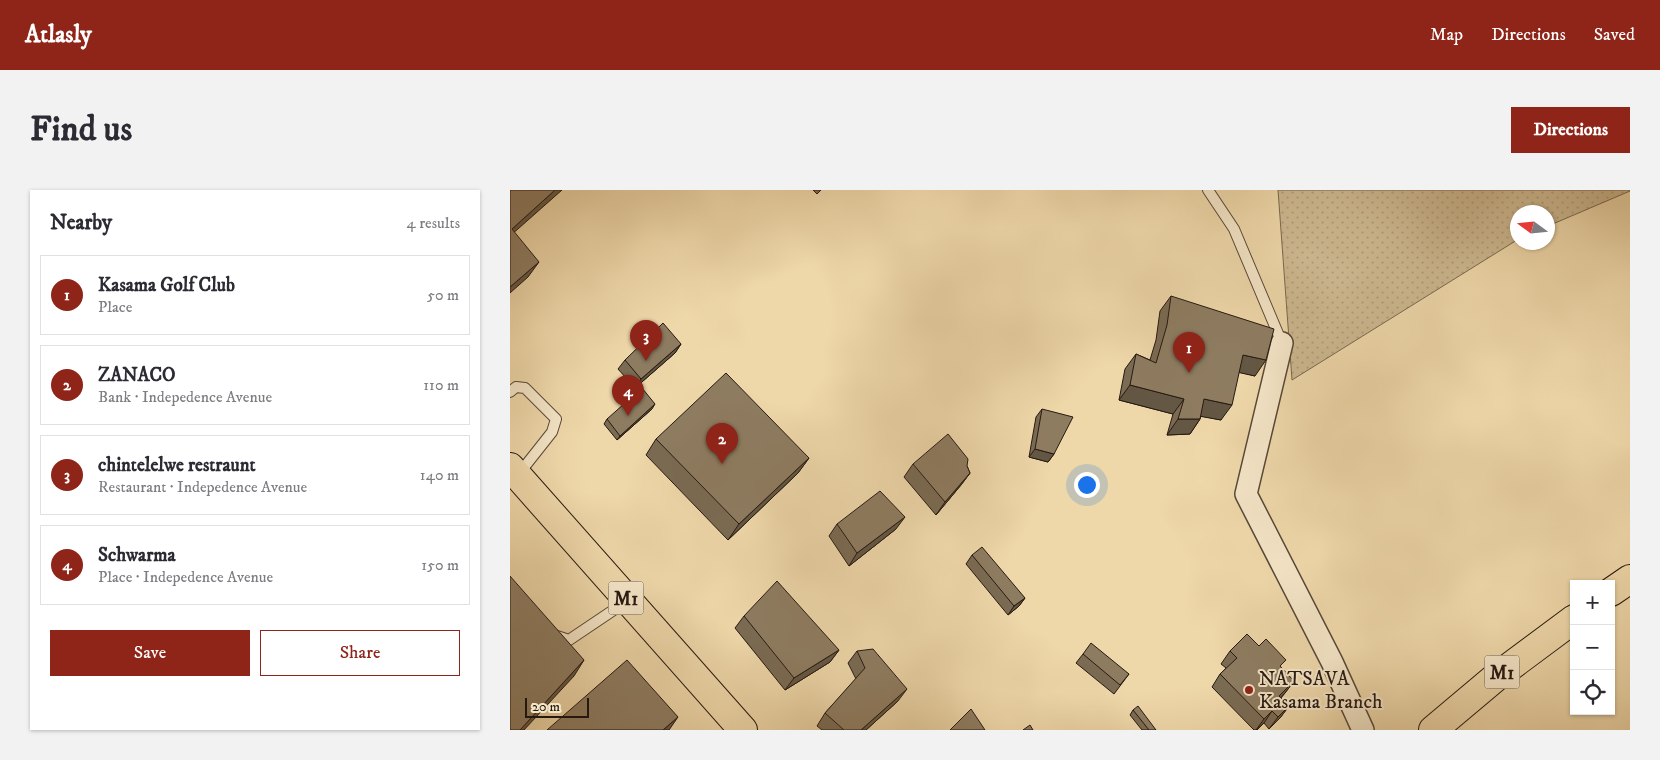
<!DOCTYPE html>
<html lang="en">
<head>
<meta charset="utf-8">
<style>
	:root { --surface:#fff; --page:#f2f2f3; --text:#2b2b33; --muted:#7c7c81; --line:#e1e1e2; --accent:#8f2418 }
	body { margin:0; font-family:"IM FELL DW Pica",serif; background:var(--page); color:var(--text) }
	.controls { position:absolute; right:15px; bottom:15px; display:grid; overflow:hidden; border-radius:0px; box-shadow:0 1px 4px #0004 }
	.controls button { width:45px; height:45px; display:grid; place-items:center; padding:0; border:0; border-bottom:1px solid var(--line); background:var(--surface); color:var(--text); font:25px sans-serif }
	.compass { position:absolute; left:1000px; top:15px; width:45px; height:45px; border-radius:50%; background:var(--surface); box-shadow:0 1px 4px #0004; rotate:285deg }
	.scale { position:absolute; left:15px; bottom:12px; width:64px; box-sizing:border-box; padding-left:5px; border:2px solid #261912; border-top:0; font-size:14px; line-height:18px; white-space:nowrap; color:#261912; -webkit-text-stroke:4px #f4e5c7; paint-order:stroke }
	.you { position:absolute; left:576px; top:294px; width:18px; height:18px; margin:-12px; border:4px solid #fff; border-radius:50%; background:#1a73e8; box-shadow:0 0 0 8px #1a73e833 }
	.badge { display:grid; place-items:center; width:32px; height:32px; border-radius:50%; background:var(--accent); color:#fff; font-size:16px; font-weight:700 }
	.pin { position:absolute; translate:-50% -41px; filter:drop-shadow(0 1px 2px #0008) }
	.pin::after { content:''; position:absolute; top:26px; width:18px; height:15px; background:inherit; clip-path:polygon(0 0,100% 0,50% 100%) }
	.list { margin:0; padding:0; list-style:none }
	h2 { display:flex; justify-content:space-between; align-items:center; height:65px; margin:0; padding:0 20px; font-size:21px }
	h2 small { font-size:16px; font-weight:400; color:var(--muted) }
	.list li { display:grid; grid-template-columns:32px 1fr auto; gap:15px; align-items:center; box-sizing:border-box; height:80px; margin:0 10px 10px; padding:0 10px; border:1px solid var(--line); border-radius:0px }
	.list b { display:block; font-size:19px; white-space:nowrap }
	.list p { margin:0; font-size:16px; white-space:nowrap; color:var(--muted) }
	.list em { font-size:16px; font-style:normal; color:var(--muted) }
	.actions { display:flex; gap:10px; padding:15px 20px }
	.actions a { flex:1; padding:11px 0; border:1px solid var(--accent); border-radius:0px; text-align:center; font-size:18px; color:var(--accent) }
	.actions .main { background:var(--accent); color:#fff }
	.icon { flex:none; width:28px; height:28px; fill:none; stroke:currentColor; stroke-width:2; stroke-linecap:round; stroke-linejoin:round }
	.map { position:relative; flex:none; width:1120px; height:540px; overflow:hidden; border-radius:0px }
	header { display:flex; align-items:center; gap:30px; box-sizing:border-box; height:70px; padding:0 25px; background:var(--accent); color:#fff }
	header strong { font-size:24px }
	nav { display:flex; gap:28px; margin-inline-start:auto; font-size:18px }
	.intro { display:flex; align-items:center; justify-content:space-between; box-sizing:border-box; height:120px; padding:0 30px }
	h1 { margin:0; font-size:35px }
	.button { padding:12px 22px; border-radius:0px; background:var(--accent); color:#fff; font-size:18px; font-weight:700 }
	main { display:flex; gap:30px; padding:0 30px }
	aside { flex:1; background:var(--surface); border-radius:0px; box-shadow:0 1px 4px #0004 }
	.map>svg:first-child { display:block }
</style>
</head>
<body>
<header>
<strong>Atlasly</strong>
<nav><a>Map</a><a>Directions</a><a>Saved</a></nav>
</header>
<div class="intro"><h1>Find us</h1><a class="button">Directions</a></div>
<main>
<aside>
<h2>Nearby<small>4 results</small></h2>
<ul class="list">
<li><span class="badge">1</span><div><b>Kasama Golf Club</b><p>Place</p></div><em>50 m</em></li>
<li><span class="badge">2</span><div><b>ZANACO</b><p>Bank · Indepedence Avenue</p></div><em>110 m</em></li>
<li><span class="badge">3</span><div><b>chintelelwe restraunt</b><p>Restaurant · Indepedence Avenue</p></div><em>140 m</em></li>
<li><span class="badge">4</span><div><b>Schwarma</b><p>Place · Indepedence Avenue</p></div><em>150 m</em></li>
</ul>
<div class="actions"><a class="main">Save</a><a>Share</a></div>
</aside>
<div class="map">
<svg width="1120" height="540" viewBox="0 0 1120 540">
	<defs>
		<pattern id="grass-dots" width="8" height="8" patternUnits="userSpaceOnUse" patternTransform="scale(1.25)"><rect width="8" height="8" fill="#ccb78f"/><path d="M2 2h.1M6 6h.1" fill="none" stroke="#af9d7a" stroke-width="1.8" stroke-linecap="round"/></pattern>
	</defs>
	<rect width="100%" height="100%" fill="#eed7a9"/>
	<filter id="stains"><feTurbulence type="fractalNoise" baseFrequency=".004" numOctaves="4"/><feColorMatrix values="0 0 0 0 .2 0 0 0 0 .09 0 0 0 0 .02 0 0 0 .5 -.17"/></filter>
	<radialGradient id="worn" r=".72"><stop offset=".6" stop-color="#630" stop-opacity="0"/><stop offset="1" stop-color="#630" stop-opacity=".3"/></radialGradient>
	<!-- grass -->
	<path fill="url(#grass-dots)" stroke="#796850" d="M768,0H1120V1L1038,36V22H1008L1007,50L782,190Z"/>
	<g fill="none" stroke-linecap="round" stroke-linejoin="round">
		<!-- service casing -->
		<g stroke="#584838" stroke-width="12">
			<path id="service" d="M698,0L724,39L772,153
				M0,202L6,197L15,198L46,229L42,242L8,285
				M44,445L59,450L117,411"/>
		</g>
		<!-- minor casing -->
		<g stroke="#584838" stroke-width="24">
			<path id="minor" d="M772,153L736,304L822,472L853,540"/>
		</g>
		<!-- primary casing -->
		<g stroke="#261912" stroke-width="30">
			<path id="primary" d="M0,277L233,540
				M1101,402L1120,389
				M923,540L986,487L1064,429"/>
		</g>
		<!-- service -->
		<use href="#service" stroke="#f4e5c7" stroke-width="10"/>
		<!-- minor -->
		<use href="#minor" stroke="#f4e5c7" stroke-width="21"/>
		<!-- primary -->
		<use href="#primary" stroke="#eed7a9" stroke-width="28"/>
	</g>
	<!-- wall -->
	<path fill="#7a6b53" stroke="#261912" d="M303,0H311L307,4Z
		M661,106L745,186L729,182L711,230L691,226L690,229L680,244L657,245L663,224L609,210L615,179L626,164L640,170L646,150L650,121Z
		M171,154L165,163L125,198L108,179L115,170Z
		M142,219L107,250L94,234L97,229Z
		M532,219L544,264L538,272L519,267L526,227Z
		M146,249L299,268L288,283L218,350L136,265Z
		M403,274L457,276L460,283L451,295L426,325L394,287Z
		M327,334L386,339L339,376L319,346Z
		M462,365L515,408L509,416L498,425L456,374Z
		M234,426L329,460L320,472L275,500L225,438Z
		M749,456L784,491L775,503L771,508L779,516L770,528L759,539L754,533L747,540H744L702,497L710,484L716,478L711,474L720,461Z
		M347,461L388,511L356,540H312L307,536L315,523L346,489L338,473Z
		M573,464L619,484L604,504L566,473Z
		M623,520L646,540H632L620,525Z"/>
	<!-- shaded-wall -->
	<path fill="#635744" stroke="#261912" d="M45,0H52L0,46L2,39Z
		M29,72L18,87L0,103V97Z
		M171,154L165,163L125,198L131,189Z
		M733,165L756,170L745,186L722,181Z
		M620,195L674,209L663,224L609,210Z
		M694,209L722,215L711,230L683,225Z
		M145,214L142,219L107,250L110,246Z
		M668,229H690L680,244L657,245Z
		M525,259L544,264L538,272L519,267Z
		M299,268L288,283L218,350L229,334Z
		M460,283L451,295L426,325L435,312Z
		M395,327L386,339L339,376L347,363Z
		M515,408L509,416L498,425L504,416Z
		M329,460L320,472L275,500L284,488Z
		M74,470L64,486L14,540H10Z
		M784,491L775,503L761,518L769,506Z
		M397,499L388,511L356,540H351Z
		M779,516L770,528L759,539L768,527Z
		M762,521L754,533L746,540L754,529Z
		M168,527L159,540H153Z"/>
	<!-- building -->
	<path fill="#8e7c61" stroke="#261912" d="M0,0H45L2,39L29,72L0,97Z
		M661,106L764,139L756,170L733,165L722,215L694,209L690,229H668L674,209L620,195L626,164L646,173L657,135Z
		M153,133L171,154L131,189L115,170Z
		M216,183L299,268L229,334L146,249Z
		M132,198L145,214L110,246L97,229Z
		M532,219L563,227L544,264L525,259Z
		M438,244L458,269L457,276L460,283L435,312L403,274Z
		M370,301L395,327L347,363L327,334Z
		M472,357L515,408L504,416L462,365Z
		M0,386L74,470L10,540H0Z
		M267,391L329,460L284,488L234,426Z
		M737,444L749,456L756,449L776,470L770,476L784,491L769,506L779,516L768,527L762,521L754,529L710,484L727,468L720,461Z
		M581,453L619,484L610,495L573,464Z
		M363,459L397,499L351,540H334L315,523L355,478L347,461Z
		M117,470L168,527L153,540H37Z
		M628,516L646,540H639L623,520Z
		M461,519L475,540H440Z
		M520,535L523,540H513Z"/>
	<!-- markers -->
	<circle fill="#8f2418" stroke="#f4e5c7" stroke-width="2" cx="739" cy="500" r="5"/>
	<g text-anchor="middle" stroke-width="4" stroke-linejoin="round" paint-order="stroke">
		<!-- shield labels -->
		<g fill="#f4e5c7" stroke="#645648" stroke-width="1">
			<rect x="98.5" y="391.5" width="35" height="33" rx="4"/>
			<rect x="974.5" y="465.5" width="35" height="33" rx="4"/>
		</g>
		<g font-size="19" font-weight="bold" fill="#261912">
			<text x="116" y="415">M1</text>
			<text x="992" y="489">M1</text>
		</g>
		<!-- poi labels -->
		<g font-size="20" fill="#261912" stroke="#f4e5c7" text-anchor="start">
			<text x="749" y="495">NATSAVA<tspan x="749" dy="23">Kasama Branch</tspan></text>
		</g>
	</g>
	<rect width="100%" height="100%" filter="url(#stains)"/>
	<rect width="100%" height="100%" fill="url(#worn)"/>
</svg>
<div class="controls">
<button>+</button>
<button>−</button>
<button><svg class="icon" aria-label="locate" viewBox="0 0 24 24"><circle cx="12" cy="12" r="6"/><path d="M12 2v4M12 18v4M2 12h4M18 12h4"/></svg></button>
</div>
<svg class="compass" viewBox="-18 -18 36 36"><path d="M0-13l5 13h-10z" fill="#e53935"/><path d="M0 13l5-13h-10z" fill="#7c7c81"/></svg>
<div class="scale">20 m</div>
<div class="you"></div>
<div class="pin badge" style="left:679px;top:183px">1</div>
<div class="pin badge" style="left:212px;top:274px">2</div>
<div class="pin badge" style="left:136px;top:171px">3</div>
<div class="pin badge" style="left:118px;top:226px">4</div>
</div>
</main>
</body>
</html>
